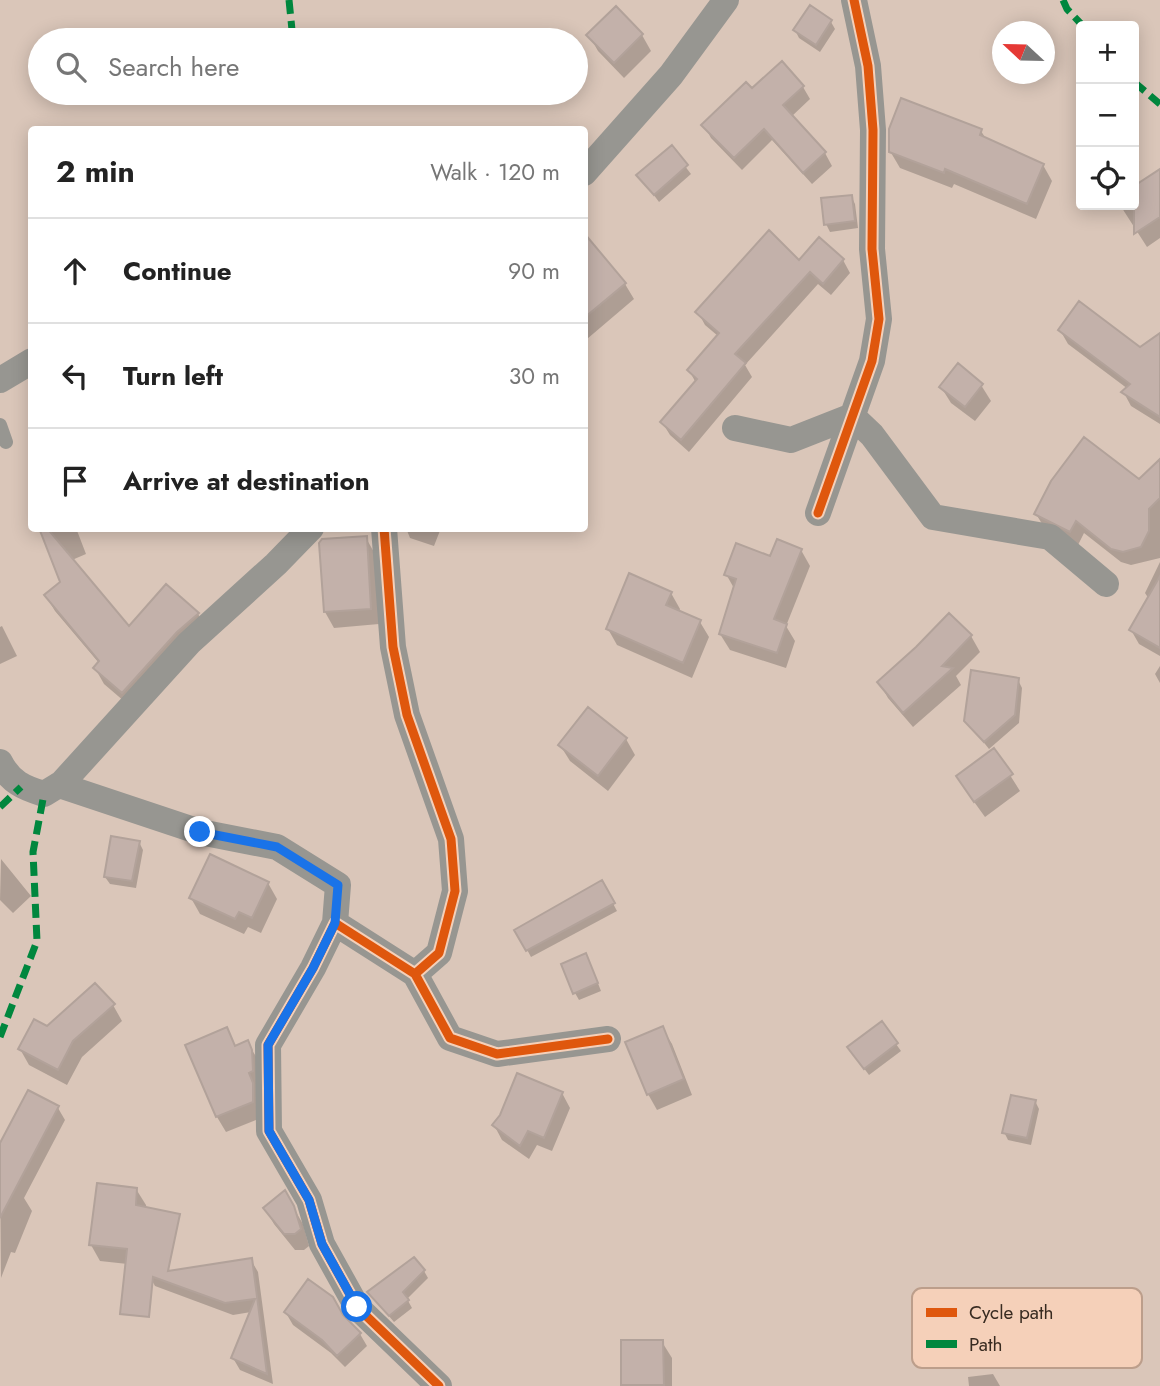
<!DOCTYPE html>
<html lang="en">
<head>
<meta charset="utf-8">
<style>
	:root { --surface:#fff; --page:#f2f2f2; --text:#222; --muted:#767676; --line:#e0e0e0 }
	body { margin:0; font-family:Jost,sans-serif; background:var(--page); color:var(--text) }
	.controls { position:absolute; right:21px; top:21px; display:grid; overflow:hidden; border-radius:7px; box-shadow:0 4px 18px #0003 }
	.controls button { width:63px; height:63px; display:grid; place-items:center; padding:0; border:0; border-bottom:2px solid var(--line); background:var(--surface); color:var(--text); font:35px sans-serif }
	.compass { position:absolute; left:992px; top:21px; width:63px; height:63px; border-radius:50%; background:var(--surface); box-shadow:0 4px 18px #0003; rotate:292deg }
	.stop { position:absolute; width:21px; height:21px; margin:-16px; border:5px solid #1a73e8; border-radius:50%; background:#fff }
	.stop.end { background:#1a73e8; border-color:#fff; box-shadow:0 2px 7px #0008 }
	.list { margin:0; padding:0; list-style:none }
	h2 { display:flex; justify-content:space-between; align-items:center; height:91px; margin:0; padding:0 28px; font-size:30px }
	h2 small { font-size:23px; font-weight:400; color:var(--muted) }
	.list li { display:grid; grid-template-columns:46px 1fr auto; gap:21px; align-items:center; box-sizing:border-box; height:105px; padding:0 28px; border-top:2px solid var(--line) }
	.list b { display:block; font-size:26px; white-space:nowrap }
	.list em { font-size:23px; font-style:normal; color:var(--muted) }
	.icon { flex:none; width:38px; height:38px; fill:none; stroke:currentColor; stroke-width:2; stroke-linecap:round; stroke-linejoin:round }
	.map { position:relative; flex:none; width:1160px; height:1386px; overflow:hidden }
	.search { position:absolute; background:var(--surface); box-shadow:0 4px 18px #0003; left:28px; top:28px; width:560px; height:77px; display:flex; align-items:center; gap:18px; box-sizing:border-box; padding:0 24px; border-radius:38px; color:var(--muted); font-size:26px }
	.panel { position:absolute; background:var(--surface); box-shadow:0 4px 18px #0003; left:28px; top:126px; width:560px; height:406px; border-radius:7px }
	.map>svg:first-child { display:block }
</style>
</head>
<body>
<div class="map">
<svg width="1160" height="1386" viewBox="0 0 1160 1386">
	<rect width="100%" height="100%" fill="#dac6b9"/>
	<!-- shadow -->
	<path fill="#0003" d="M831,22L835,29L820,52L799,38L795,30Z
		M589,35H642L651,51L624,78L598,51Z
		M803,87L810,99L791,117L825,153L832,166L812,184L772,140L742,170L711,138L704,125L752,91Z
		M981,131L986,139L1043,165L1052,181L1036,219L954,184L952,188L900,168L890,151Z
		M671,148L691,174L659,202L639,175Z
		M1160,171V238L1147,247L1120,205H1134V188Z
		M851,196L855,204L858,228L830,232L826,224Z
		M584,255L625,284L634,299L587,339L584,336Z
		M843,260L850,273L831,295L818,284L745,365L752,377L689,452L670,435L662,422L696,383L689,370L718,336L705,325L698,312L800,263Z
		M1060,330L1140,350L1160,335V424L1131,406L1124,393L1128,389L1068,344Z
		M981,385L991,401L975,421L951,403L941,387Z
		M1160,461V558L1131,565L1121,562L1084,533L1078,545L1044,527L1036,514L1139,482Z
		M41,528H76L86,554L72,560L129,628L198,614L207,629L132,708L104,684L95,668L99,663L55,611L46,596L62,582Z
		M406,528H441L434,546L410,538Z
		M366,538L375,554L379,624L334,628L325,612Z
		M801,550L810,566L786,626L795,641L786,668L730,650L720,634L735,590L726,574Z
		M1160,562V656L1139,644L1131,630L1149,599L1145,593Z
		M671,593L680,609L679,612L700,622L709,637L692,678L617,645L608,629Z
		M949,615L971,636L980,652L956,676L961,685L913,727L888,698L879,682L917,648Z
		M2,626L17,656L0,664V627Z
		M1160,666V683L1155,674Z
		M1018,680L1022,688L1019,723L989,749L966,720Z
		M626,739L635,755L608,791L570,761L560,745Z
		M994,750L1020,791L985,817L967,792Z
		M139,842L143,850L136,888L110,884L105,877Z
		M1,859L31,896L13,913L0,900Z
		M268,883L277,899L261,933L248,927L244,934L200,914L191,898Z
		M602,883L617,911L531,957L517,931Z
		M590,963L601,991L579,1000L575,993Z
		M113,1005L122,1021L82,1057L67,1085L29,1065L20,1049L47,1028Z
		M881,1023L901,1051L869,1075L854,1055Z
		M662,1028L672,1044L692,1095L657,1110L648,1094Z
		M226,1029L236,1047L247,1042L257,1058L261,1118L226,1132L217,1117L187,1045Z
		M562,1093L570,1108L552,1151L537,1145L529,1159L502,1140L494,1125Z
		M1035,1101L1039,1109L1031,1145L1008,1140L1004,1132Z
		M58,1108L65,1120L24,1198L32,1211L15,1253L11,1252L1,1278L0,1157Z
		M136,1189L146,1205L155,1267L100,1261L91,1245Z
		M284,1192L303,1224L309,1246L304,1250H295L274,1224L265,1208Z
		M251,1260L258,1272L273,1384L240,1370L233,1358L251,1312L233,1315L155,1286L149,1275Z
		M424,1271L428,1278L407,1299L412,1308L394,1322L369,1293Z
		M286,1313L343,1317L360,1334L367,1346L345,1367L331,1353L293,1325Z
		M662,1342L672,1358V1386H624Z
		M993,1374L1000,1386H969L968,1377Z"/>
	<!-- building -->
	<path fill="#c3b1aa" stroke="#b2a29a" stroke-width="2" d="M810,5L832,20L816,45L793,30Z
		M616,6L643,34L614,63L586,35Z
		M782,61L804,86L783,105L826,152L803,173L764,129L734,158L701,125L746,82L752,88Z
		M901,98L982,129L980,135L1044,164L1027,204L945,169L944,173L889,152V129Z
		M672,145L688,165L654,195L636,175Z
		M1160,169V217L1134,234V186Z
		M852,195L855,221L824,225L821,198Z
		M769,230L799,260L819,237L844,259L823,284L810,272L735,354L746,363L681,440L660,422L697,379L687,370L719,333L695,312Z
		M584,233L626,283L584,318Z
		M1079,301L1140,347L1160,333V417L1121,392L1130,384L1058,330Z
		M958,363L983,384L965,407L939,387Z
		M1084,437L1139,479L1160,459V498L1149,509V531L1141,547L1123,552L1111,549L1076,521L1070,532L1034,514L1051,481Z
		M39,528H47L129,626L166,584L199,613L177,632L122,693L93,668L99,661L44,595L60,582Z
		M367,536L371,609L324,612L319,543L322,539Z
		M777,539L802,549L774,619L787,624L777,653L719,634L736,579L724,575L736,543L770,556Z
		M629,573L672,592L666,605L701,620L683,663L606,629Z
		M1160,576V648L1129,630Z
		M949,613L972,635L942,666L953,668L903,713L877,682L916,647Z
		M971,670L1019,678L1015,715L984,742L964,721Z
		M588,707L627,738L598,776L558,745Z
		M994,748L1013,774L974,802L956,776Z
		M111,836L140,841L132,881L104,877Z
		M210,854L269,882L252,918L239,912L235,919L189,898Z
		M602,880L615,903L526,951L514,930Z
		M586,953L598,983L573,994L561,964Z
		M95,983L115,1004L73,1041L58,1070L18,1049L34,1019L47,1026Z
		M882,1021L898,1043L864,1069L847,1047Z
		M663,1026L684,1079L647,1095L625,1042Z
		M227,1027L235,1046L248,1040L252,1050L253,1071L249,1073L253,1083V1102L216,1117L185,1045Z
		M517,1073L563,1092L544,1138L528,1131L520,1146L492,1125L500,1115Z
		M28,1090L59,1106L0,1218V1143Z
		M1011,1095L1036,1100L1027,1138L1002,1133Z
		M97,1183L137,1188L136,1205L180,1214L168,1271L252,1258L267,1374L231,1358L255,1299L225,1303L153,1277L149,1317L120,1314L127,1249L89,1245Z
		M285,1190L294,1206L301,1229L295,1234H284L263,1208Z
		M414,1257L425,1270L403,1292L409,1300L389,1316L367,1292Z
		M308,1279L333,1297L343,1315L361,1333L337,1356L322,1340L284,1312Z
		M621,1340H663L664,1385H621Z"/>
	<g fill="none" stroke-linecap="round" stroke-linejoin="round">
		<!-- lane -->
		<path stroke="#979691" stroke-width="14" d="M0,425L6,442"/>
		<!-- street -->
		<path stroke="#979691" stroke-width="26" d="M584,173L671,75L726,0
			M0,380L32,361
			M735,428L791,440L852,416L872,435L933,517L1050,537L1106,584
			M818,513L872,361L879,319L872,249L873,130L868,66L854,0
			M384,528L393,647L407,715L451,839L455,891L439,953L415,974
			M0,762C10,782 24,788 44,794L62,783L189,643L276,564L311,528
			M59,785L200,832L277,847L338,885L335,923
			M439,1386L357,1307L322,1244L309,1200L269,1131L268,1045L313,968L335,923L415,974L450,1038L497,1054L608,1039"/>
		<!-- quiet -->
		<path stroke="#00873e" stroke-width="7" stroke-dasharray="14 7" stroke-linecap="butt" d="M289,0L293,40
			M1063,0L1067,9L1083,26
			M1134,82L1160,104
			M0,807L21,787
			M0,1037L37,941L33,852L44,794"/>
		<!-- cycleway casing -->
		<g stroke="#f5d0b9" stroke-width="13">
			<path id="cycleway" d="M818,513L872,361L879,319L872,249L873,130L868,66L854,0
				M384,528L393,647L407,715L451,839L455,891L439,953L415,974
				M439,1386L357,1307L322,1244L309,1200L269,1131L268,1045L313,968L335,923L415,974L450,1038L497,1054L608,1039"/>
		</g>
		<!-- cycleway -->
		<use href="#cycleway" stroke="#df570d" stroke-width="9"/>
	</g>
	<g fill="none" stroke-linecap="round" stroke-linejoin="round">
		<!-- route -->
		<path stroke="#1a73e8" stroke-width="9" d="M200,832L277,847L338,885L335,923L313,968L268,1045L269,1131L309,1200L322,1244L357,1307"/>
	</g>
	<!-- legend -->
	<rect x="912" y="1288" width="230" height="80" rx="10" fill="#f5d0b9" stroke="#bc9e8b" stroke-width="2"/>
	<rect x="926" y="1308" width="31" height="9" fill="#df570d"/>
	<rect x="926" y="1340" width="31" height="8" fill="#00873e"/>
	<g font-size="19" fill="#382b21">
		<text x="969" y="1319">Cycle path</text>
		<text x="969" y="1351">Path</text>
	</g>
</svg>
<div class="controls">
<button>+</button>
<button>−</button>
<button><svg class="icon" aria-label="locate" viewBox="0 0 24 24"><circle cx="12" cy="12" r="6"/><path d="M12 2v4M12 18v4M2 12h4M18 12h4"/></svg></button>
</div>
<svg class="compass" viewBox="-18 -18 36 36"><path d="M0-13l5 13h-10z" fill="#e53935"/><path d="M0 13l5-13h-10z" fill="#767676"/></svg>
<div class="stop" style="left:357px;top:1307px"></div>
<div class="stop end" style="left:200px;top:832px"></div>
<div class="search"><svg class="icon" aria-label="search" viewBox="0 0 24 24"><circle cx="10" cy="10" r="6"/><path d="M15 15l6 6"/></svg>Search here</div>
<section class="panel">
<h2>2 min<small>Walk · 120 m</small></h2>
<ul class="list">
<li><svg class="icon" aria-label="ahead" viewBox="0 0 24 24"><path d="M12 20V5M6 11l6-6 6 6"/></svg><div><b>Continue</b></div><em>90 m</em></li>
<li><svg class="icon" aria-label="left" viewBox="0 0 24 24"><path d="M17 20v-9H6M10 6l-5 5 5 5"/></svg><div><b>Turn left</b></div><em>30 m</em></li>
<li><svg class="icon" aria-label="arrive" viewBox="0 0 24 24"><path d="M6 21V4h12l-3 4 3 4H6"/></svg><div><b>Arrive at destination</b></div></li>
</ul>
</section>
</div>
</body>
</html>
